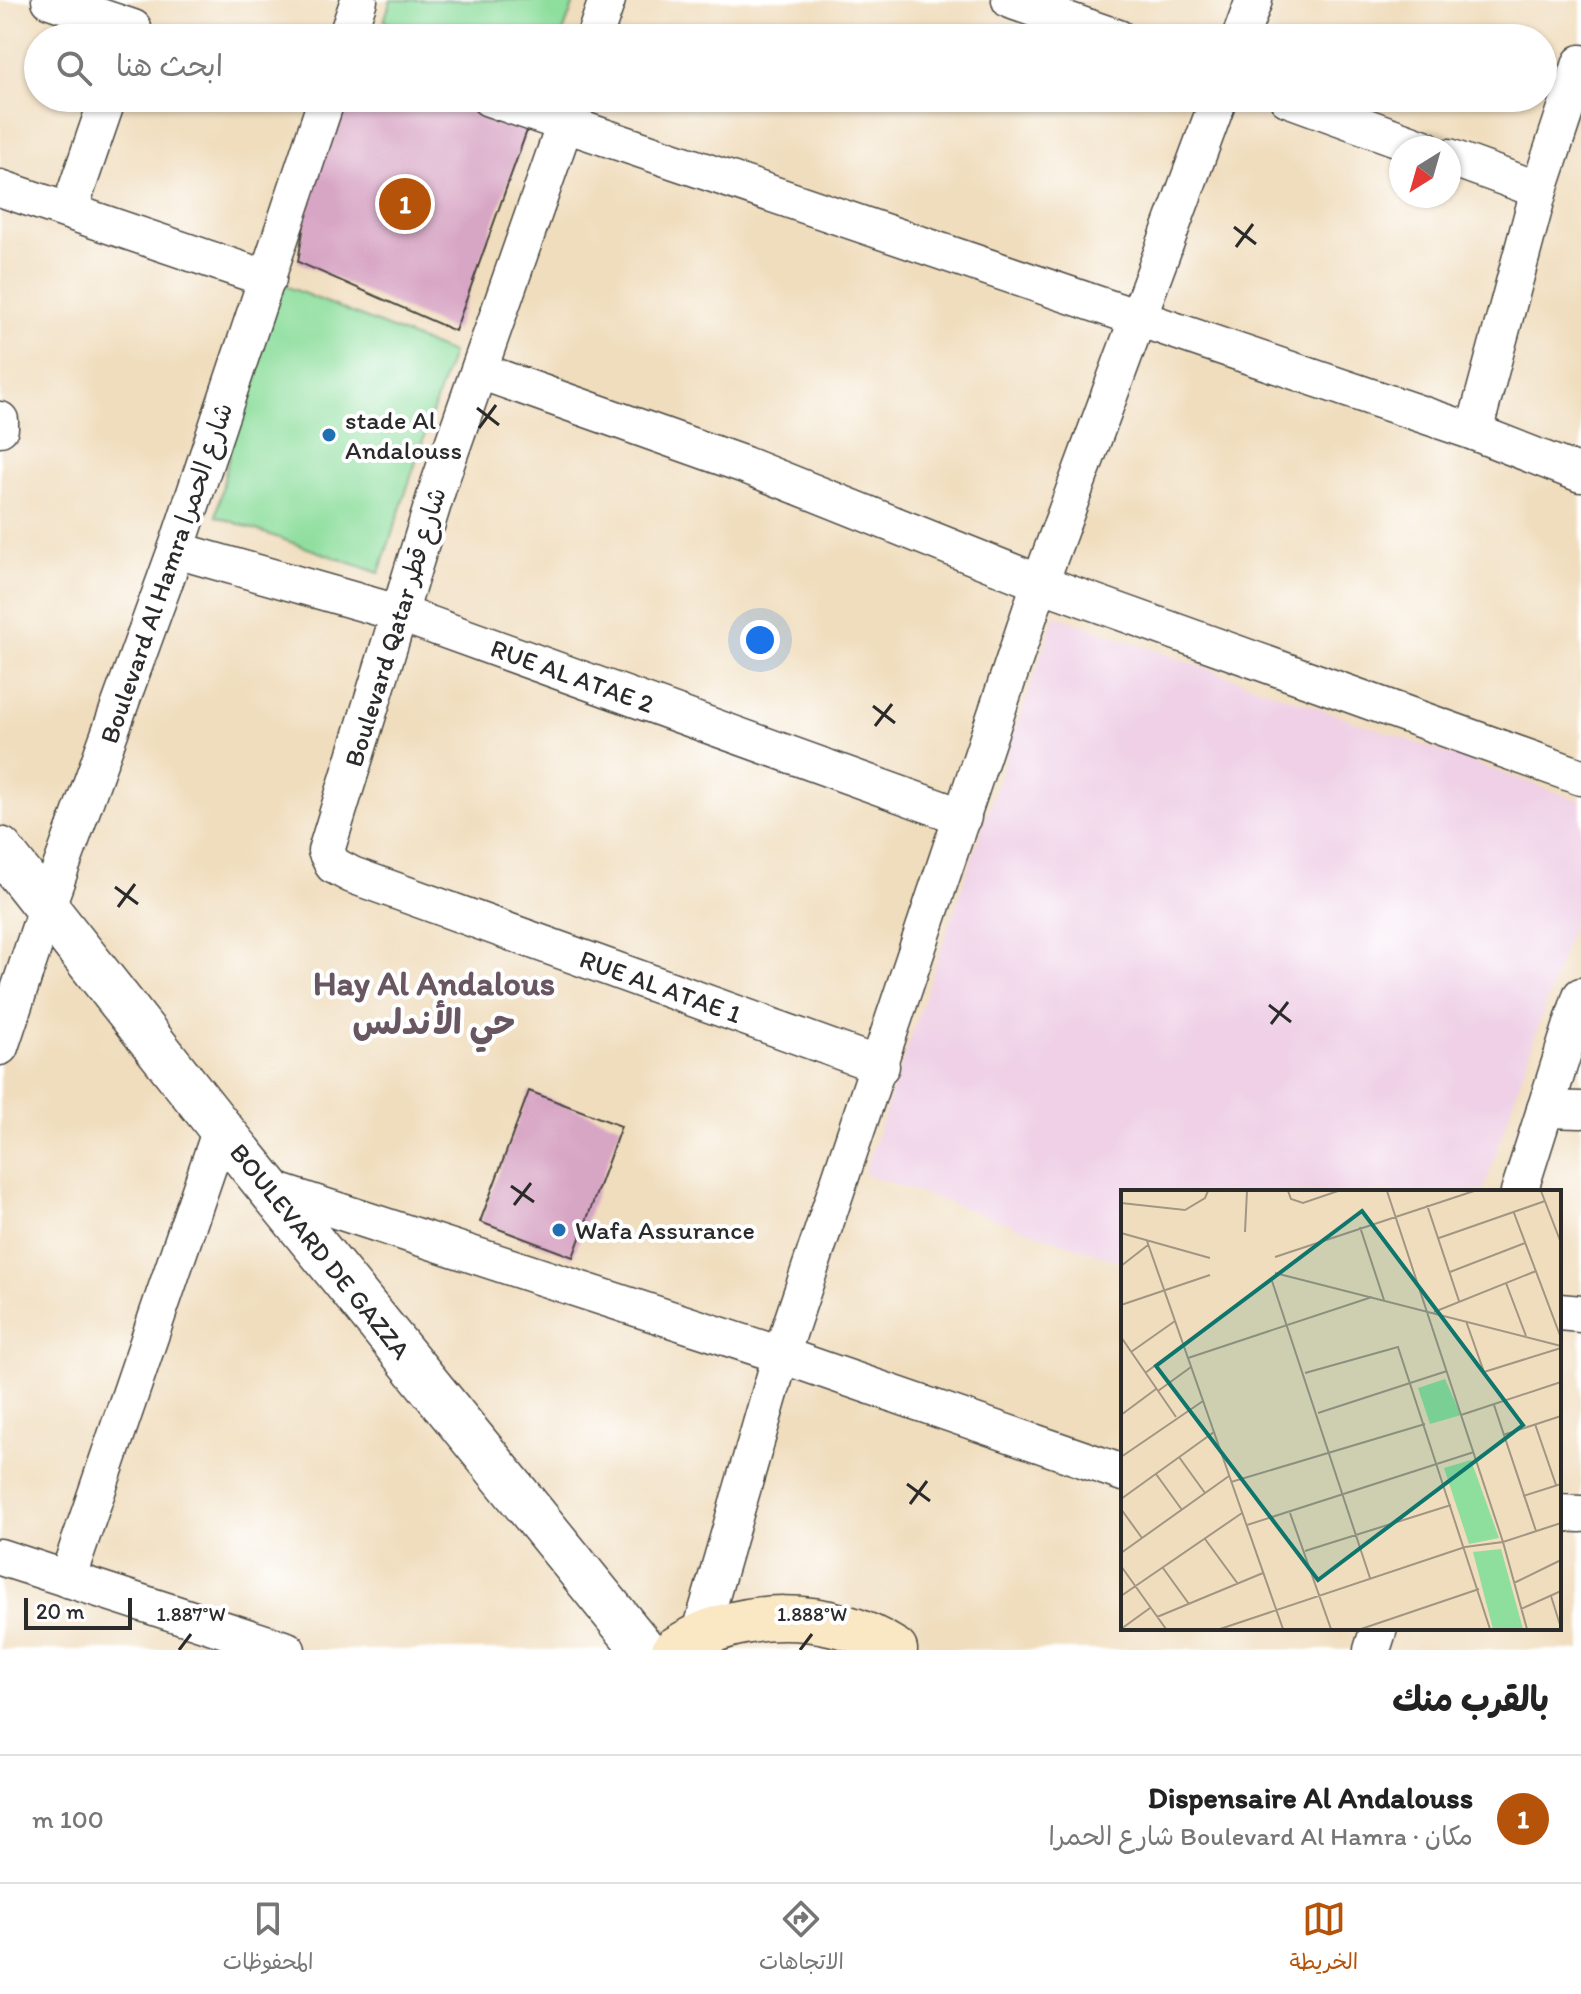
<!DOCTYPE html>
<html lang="ar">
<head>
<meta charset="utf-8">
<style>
	:root { --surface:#fff; --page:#f6f6f6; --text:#222; --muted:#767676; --line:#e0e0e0; --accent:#b45309 }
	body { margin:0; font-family:Itim,"Playpen Sans Arabic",sans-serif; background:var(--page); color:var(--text); direction:rtl }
	.compass { position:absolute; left:1389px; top:136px; width:72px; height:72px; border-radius:50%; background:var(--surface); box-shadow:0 2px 6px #0004; rotate:217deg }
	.scale { position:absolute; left:24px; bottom:20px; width:108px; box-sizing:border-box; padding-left:8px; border:4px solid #2b2b2b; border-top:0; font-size:22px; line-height:28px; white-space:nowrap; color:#2b2b2b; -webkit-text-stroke:6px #fff; paint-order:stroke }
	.you { position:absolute; left:760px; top:640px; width:28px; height:28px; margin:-20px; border:6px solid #fff; border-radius:50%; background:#1a73e8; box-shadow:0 0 0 12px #1a73e833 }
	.badge { display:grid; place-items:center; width:52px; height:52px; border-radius:50%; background:var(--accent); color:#fff; font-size:26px; font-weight:700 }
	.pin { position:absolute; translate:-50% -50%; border:4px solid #fff; box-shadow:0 2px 8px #0006 }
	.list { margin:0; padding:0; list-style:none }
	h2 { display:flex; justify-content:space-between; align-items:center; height:104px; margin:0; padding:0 32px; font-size:34px }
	h2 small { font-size:26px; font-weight:400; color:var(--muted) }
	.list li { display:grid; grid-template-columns:52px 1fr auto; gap:24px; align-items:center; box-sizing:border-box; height:128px; padding:0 32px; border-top:2px solid var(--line) }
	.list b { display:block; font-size:30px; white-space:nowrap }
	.list p { margin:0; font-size:26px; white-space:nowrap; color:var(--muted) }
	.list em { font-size:26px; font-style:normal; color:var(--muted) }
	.icon { flex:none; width:44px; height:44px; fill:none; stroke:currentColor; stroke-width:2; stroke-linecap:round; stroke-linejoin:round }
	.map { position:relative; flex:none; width:1581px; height:1650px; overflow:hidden; direction:ltr }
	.search { position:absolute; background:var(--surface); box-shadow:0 2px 6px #0004; left:24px; right:24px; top:24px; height:88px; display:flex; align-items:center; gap:20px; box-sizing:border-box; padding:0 28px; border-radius:44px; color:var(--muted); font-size:30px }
	.sheet { height:232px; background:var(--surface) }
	nav { display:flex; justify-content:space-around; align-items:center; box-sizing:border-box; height:112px; border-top:2px solid var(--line); background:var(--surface); font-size:22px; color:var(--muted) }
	nav a { display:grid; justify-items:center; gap:4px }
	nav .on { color:var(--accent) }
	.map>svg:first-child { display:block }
</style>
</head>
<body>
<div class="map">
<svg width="1581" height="1650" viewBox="0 0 1581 1650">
	<rect width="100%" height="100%" fill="#fff"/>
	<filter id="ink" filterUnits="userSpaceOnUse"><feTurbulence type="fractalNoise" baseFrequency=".0125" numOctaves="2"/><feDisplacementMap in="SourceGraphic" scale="16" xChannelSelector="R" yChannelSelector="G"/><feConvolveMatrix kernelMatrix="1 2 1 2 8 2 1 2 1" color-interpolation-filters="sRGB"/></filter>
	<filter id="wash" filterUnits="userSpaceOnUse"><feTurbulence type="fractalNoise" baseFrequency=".006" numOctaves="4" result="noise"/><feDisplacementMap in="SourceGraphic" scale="32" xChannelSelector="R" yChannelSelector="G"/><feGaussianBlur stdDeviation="1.8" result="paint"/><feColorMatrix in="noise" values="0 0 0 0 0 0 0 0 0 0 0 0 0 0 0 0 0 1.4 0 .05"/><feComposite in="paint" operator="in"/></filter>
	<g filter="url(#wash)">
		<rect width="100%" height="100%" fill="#f0ddbd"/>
		<!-- built -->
		<path fill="#efd0e6" d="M1055,615L1581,801V898L1483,1192H1123V1263L864,1174Z"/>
		<!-- green -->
		<path fill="#8ede9d" stroke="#5c8464" stroke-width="2" d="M391,0H575L561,38H431L384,21Z
			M268,279L452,353L379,573L216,516Z"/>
		<g id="blocks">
			<!-- building -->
			<path fill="#d8a6c5" d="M337,98H459L530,122L455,331L298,262L311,181Z
				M529,1091L621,1126L573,1257L480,1222Z"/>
		</g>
	</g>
	<g filter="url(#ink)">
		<use href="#blocks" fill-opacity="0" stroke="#494641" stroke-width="2"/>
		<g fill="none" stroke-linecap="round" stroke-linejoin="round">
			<!-- minor casing -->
			<g stroke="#494641" stroke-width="39">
				<g id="minor">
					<path d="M50,0L133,28"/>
					<path d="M1010,0L1118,38"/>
					<path d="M346,38L359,0"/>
					<path d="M594,38L607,0"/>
					<path d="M1240,38L1254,0"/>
					<path d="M489,98L1474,432L1581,474"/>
					<path id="s1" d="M574,98L439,484L326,851L333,865L352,875L881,1066"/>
					<path d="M1287,98L1424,148"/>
					<path d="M1449,157L1539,190"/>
					<path d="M0,188L268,279"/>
					<path d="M69,211L108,98"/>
					<path d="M480,371L745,465L1040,583L1581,777"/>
					<path d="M0,420V428"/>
					<path d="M1474,432L1539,190L1581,63"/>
					<path id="s2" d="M176,550L398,613L963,817"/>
					<path d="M0,1047L47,906L176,550L327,98"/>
					<path d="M1545,1109L1581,1110"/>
					<path d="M271,1189L781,1355L1123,1473"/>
					<path d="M1519,1192L1581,996"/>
					<path d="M1559,1312L1581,1314"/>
					<path d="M1559,1513L1581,1514"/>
					<path d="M0,1557L287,1650"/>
					<path d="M67,1579L221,1129"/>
					<path d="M700,1635L781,1355L1040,583L1219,98"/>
					<path d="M1372,1650L1379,1628"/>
				</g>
			</g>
			<!-- tertiary casing -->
			<g stroke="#494641" stroke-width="47">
				<g id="tertiary">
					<path id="s3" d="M0,849L221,1129L644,1650"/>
				</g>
			</g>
			<!-- secondary casing -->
			<g stroke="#494641" stroke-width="47">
				<path id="secondary" d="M674,1650C740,1607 829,1608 895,1650"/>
			</g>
			<!-- minor -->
			<use href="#minor" stroke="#fff" stroke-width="36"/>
			<!-- tertiary -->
			<use href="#tertiary" stroke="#fff" stroke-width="44"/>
			<!-- secondary -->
			<use href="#secondary" stroke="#fae7c3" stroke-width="44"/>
		</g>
	</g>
	<!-- ticks -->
	<path fill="none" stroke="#2b2b2b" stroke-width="3" d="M1234,227L1256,244M1236,247L1253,224M477,408L499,425M479,428L496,405M873,706L895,723M875,726L892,704M115,887L138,904M118,907L135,884M1269,1005L1291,1022M1271,1024L1288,1002M511,1186L534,1202M514,1205L531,1183M907,1484L930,1501M910,1504L927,1481M179,1650L191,1634M800,1650L812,1634"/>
	<!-- markers -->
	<g fill="#1f6fb2" stroke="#fff" stroke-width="3">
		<circle cx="329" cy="435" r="8"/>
		<circle cx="559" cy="1230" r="8"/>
	</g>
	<g text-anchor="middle" stroke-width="8" stroke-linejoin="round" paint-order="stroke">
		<!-- poi labels -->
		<g font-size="26" fill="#2b2b2b" stroke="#fff" text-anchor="start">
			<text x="345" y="429">stade Al<tspan x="345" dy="30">Andalouss</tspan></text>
			<text x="575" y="1239">Wafa Assurance</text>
		</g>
		<!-- street labels -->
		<g font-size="26" fill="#2b2b2b" stroke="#fff">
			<text transform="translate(166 573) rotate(-71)" y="9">Boulevard Al Hamra شارع الحمرا</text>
			<text transform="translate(395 627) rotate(-73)" y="9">Boulevard Qatar شارع قطر</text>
			<text dy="9" stroke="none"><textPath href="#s2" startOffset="416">RUE AL ATAE 2</textPath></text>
			<text dy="9" stroke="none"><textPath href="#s1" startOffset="1158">RUE AL ATAE 1</textPath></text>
			<text dy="9" stroke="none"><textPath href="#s3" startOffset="514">BOULEVARD DE GAZZA</textPath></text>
		</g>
		<!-- district labels -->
		<g font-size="34" font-weight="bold" fill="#685661" stroke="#fff">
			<text x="434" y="995">Hay Al Andalous<tspan x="434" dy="39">حي الأندلس</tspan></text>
		</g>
	</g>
	<!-- overview -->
	<g transform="translate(1121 1190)">
		<rect width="440" height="440" fill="#f0ddbd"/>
		<path d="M324,189L340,225L309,234L297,198ZM350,270L378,348L348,354L323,278ZM380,359L402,439H372L352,362Z" fill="#8ede9d"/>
		<path fill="none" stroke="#a19683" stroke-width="2" d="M167,1L170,9L182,13L217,1M266,1L382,352L406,439M420,1L440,53M0,13L64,20L84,8L87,1M306,15L338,111M393,23L440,148M239,37L263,110M124,42L126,1M0,43L89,68M318,48L424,11M26,51L162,439M154,67L353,1M0,76L27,55M329,82L404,53M154,83L440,156M151,91L249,388M385,93L405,146M0,115L89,85M313,122L415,81M345,131L363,182L440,158M0,147L55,227M10,162L54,131M67,168L251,107M24,183L62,155M184,183L277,157L369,439M37,201L70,177M373,215L415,341M197,223L326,181M0,225L35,199M340,225L440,192M414,234L435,295M382,245L440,226M0,267L82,211M58,267L84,303M35,284L61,320M110,292L304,234M402,306L440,294M0,309L93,242M0,319L21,348M169,323L210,439M126,335L353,262M84,349L117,394M184,361L330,315M0,363L108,286M0,376L45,439M42,378L68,414M393,393L440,370M0,406L121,323M430,406L440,438M400,419L440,401M36,427L142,383M0,439L29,418M99,439L344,357L382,352L440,333M240,439L358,399"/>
		<path fill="#0f766e" fill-opacity="0.15" stroke="#0f766e" stroke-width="4" d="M241,21L402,235L197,390L35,176Z"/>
		<rect width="440" height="440" fill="none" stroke="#2b2b2b" stroke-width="4"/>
	</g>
	<g font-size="20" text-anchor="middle" fill="#2b2b2b" stroke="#fff" stroke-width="8" stroke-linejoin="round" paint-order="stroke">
		<text x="191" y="1621">1.887°W</text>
		<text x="812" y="1621">1.888°W</text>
	</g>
</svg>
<svg class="compass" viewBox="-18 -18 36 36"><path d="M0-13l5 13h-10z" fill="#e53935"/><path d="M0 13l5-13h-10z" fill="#767676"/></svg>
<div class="scale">20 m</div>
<div class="you"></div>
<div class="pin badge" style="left:405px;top:204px">1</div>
<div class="search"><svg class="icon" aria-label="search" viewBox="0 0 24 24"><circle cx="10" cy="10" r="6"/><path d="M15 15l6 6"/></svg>ابحث هنا</div>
</div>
<section class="sheet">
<h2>بالقرب منك<small></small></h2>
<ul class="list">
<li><span class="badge">1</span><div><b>Dispensaire Al Andalouss</b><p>مكان · Boulevard Al Hamra شارع الحمرا</p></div><em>100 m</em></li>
</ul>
</section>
<nav>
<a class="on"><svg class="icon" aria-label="map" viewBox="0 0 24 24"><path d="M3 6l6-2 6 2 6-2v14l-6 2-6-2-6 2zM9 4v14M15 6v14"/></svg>الخريطة</a>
<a><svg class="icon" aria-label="directions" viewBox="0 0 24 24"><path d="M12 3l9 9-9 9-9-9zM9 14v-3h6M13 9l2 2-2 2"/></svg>الاتجاهات</a>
<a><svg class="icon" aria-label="saved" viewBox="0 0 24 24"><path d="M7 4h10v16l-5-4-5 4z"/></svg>المحفوظات</a>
</nav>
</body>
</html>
